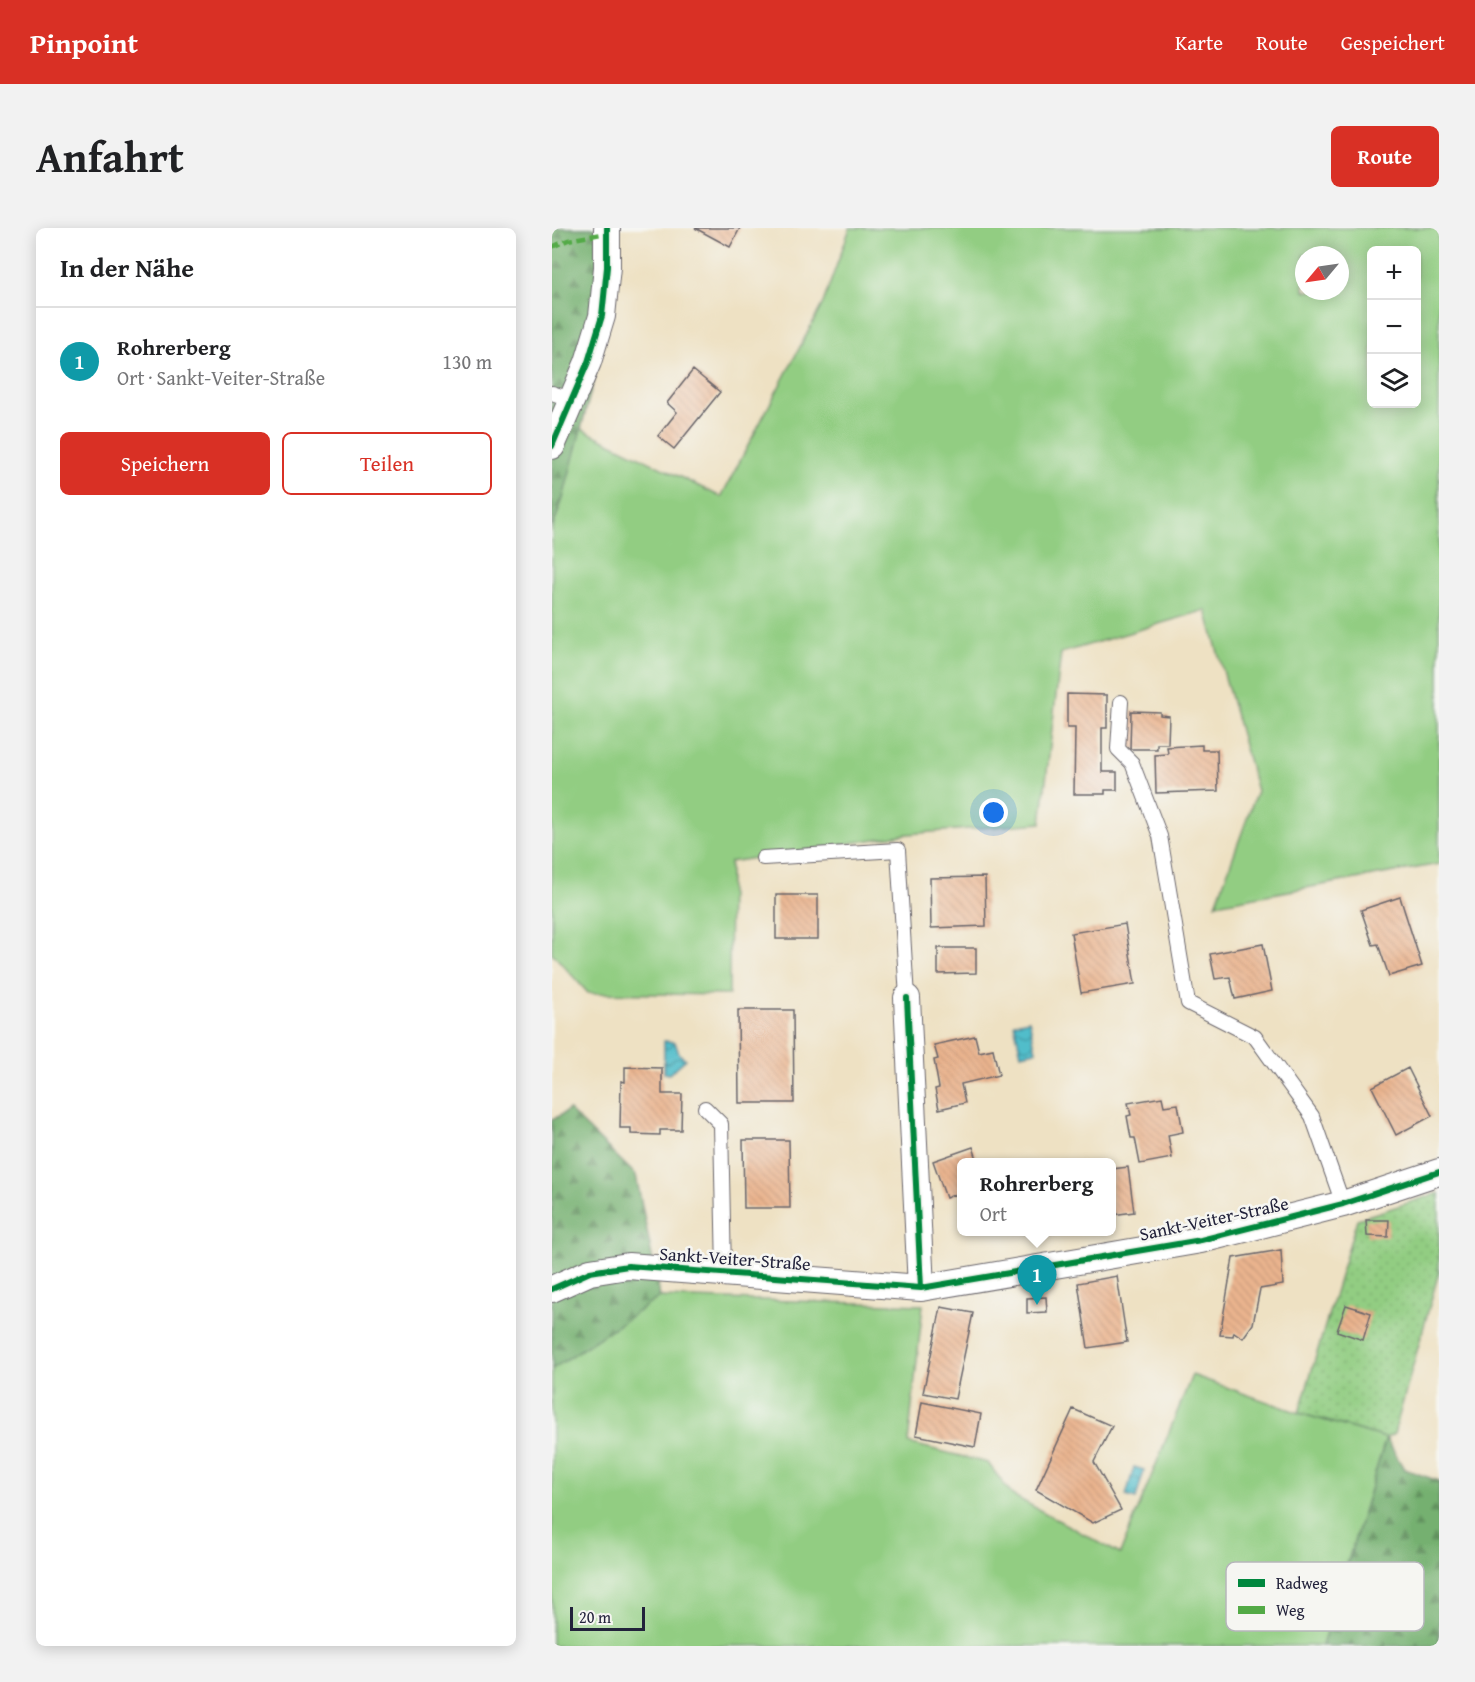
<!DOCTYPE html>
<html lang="de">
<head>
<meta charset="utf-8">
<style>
	:root { --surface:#fff; --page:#f2f2f2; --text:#202124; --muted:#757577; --line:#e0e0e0; --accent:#d93025 }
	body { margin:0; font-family:"Gentium Book Plus",serif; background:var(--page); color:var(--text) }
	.controls { position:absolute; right:18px; top:18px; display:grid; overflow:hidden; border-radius:9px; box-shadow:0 3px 15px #0003 }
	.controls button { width:54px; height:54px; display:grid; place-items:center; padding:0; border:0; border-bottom:2px solid var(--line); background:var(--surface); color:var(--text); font:30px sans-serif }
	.compass { position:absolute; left:743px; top:18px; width:54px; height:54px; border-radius:50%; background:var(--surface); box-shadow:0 3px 15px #0003; rotate:241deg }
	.scale { position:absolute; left:18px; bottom:15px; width:75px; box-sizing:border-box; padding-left:6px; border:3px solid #22223b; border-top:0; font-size:16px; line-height:21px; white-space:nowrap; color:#22223b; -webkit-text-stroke:4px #f6f6f2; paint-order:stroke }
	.you { position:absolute; left:442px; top:585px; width:21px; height:21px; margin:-15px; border:4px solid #fff; border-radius:50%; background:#1a73e8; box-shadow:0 0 0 9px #1a73e833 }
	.badge { display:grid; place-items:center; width:39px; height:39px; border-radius:50%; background:var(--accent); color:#fff; font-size:20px; font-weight:700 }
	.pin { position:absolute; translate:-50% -50px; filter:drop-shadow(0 2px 3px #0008) }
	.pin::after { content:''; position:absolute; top:32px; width:21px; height:18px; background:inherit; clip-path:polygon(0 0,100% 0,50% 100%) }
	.popup { position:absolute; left:405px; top:930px; width:159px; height:78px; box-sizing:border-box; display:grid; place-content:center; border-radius:9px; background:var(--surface); filter:drop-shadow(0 2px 4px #0005); font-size:20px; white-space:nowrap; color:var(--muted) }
	.popup b { font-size:22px; color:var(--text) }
	.popup::after { content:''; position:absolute; left:50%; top:100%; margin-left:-12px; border:12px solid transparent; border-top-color:var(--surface) }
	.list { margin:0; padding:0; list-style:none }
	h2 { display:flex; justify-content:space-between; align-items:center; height:78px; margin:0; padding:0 24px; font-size:26px }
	h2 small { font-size:20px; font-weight:400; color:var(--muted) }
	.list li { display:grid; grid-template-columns:39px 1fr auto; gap:18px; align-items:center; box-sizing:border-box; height:108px; padding:0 24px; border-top:2px solid var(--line) }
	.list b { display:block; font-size:22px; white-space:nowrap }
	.list p { margin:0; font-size:20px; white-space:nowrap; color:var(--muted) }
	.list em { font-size:20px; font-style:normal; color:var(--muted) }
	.actions { display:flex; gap:12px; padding:18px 24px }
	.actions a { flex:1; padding:14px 0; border:2px solid var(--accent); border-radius:9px; text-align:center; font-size:21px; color:var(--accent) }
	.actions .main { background:var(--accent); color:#fff }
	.icon { flex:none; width:33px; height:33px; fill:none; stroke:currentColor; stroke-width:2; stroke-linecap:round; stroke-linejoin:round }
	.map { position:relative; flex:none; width:887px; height:1418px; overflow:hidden; border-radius:9px }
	header { display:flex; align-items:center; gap:36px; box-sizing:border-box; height:84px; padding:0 30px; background:var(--accent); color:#fff }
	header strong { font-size:28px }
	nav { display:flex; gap:33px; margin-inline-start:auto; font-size:21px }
	.intro { display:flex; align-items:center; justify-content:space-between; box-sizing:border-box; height:144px; padding:0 36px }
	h1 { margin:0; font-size:42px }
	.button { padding:15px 27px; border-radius:9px; background:var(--accent); color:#fff; font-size:21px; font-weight:700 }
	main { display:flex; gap:36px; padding:0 36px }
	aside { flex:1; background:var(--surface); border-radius:9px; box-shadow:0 3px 15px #0003 }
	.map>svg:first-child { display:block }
</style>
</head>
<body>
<header>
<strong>Pinpoint</strong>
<nav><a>Karte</a><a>Route</a><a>Gespeichert</a></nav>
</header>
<div class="intro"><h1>Anfahrt</h1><a class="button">Route</a></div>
<main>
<aside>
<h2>In der Nähe<small></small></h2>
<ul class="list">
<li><span class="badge" style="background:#0f9aa8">1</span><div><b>Rohrerberg</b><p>Ort · Sankt-Veiter-Straße</p></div><em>130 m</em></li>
</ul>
<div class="actions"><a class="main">Speichern</a><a>Teilen</a></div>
</aside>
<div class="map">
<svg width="887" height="1418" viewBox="0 0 887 1418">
	<defs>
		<pattern id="forest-firs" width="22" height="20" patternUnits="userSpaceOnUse" patternTransform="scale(1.5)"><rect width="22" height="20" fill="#75b070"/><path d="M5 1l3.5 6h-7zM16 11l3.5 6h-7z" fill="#608f5d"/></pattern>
		<pattern id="garden-dots" width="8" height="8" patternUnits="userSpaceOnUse" patternTransform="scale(1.5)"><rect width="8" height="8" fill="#92cd82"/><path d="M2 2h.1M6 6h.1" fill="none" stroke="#7eb071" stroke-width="1.8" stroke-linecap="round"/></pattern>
		<pattern id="water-waves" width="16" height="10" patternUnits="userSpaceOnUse" patternTransform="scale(1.5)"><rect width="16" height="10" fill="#51bdca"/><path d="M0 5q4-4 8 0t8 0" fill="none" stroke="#4399a5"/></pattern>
		<pattern id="building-back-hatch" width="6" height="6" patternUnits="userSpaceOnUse" patternTransform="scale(1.5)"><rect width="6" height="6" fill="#eab48e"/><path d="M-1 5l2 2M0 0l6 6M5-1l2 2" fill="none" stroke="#c89a7b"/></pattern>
	</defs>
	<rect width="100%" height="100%" fill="#f6f6f2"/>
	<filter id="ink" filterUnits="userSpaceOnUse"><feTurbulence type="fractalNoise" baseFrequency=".0167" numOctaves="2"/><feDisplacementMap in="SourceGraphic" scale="12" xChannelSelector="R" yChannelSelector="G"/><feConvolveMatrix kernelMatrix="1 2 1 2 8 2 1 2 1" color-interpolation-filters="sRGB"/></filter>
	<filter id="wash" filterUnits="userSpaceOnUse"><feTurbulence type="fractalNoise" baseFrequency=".008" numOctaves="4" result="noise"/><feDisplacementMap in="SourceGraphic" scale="24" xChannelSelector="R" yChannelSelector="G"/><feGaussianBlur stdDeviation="1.35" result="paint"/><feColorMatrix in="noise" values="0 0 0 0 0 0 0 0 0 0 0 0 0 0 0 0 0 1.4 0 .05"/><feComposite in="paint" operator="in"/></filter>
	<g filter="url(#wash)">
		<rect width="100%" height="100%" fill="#eee1c3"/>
		<!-- grass -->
		<path fill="#92cd82" stroke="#5a785e" stroke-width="1.5" fill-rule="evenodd" d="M298,0H887V636L664,676L705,563L654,382L509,425L489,595L356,606L178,634L177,767L36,765L0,725V301L11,270L28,200L169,269L271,75ZM820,22H864V176H820ZM752,27H788V63H752Z
			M108,1069L371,1077L356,1215L436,1235L460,1267L568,1326L640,1147L747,1185L834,1210L770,1418H0V1141Z"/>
		<!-- forest -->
		<path fill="url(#forest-firs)" stroke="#4c6956" stroke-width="1.5" d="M0,0H58L54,105L11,270L0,301Z
			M17,882L84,947L108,1069L0,1141V892Z
			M834,1210L852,1241L887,1253V1418H770Z"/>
		<!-- garden -->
		<path fill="url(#garden-dots)" stroke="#5a785e" stroke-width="1.5" d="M887,965V1044L842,1206L834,1210L747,1185L805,991Z"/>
		<!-- water -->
		<path fill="url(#water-waves)" stroke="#3a7082" stroke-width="1.5" d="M477,792L484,823L469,826L462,795Z
			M112,813L123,814L127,826L134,831L117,846L112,845Z
			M582,1239L592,1242L584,1271L574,1268Z"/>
		<g id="blocks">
			<!-- building -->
			<path fill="url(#building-back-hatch)" d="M143,0H188L178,19Z
				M141,142L168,164L122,221L106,208L125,184L115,175Z
				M515,466L555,467V500H550V544H565V562H553V566H522L523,500H515Z
				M579,483L608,484V487L617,488L616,516H605V521H578Z
				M650,517V522H665L666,563L604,565L603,527L616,526L615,519Z
				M433,649L434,698L379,700L378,650Z
				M224,667H266V711H224Z
				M848,669L870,738L837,748L826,716L821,717L809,682Z
				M573,696L583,756L529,765L519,705Z
				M711,716L720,763L683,771L678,749L663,751L658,726Z
				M386,720H424V745L386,746Z
				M186,782H241L242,875H187Z
				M423,808L427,824L441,821L447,847L409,856L413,875L387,881L383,861L387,860L382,832L386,831L382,817Z
				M73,839L110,840V866H130L129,902H108V907L79,906V900H68L69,853L73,854Z
				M856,840L880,888L844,907L820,859Z
				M610,869L612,878L626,876L631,904L616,907L620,930L588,936L583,910H579L575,888L579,887L576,875Z
				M191,912H237L238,980H192Z
				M421,919L426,934H410V964L394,970L381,933Z
				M576,939L582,984L560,987V941Z
				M814,992H837L836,1009L815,1008Z
				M729,1022L731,1057L708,1061L701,1096L691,1110L682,1104L681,1108L668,1107L681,1030Z
				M565,1048L575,1114L536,1120L526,1055Z
				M494,1069L495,1084L475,1085V1070Z
				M794,1077L819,1085L811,1112L785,1103Z
				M389,1079L421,1085L403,1171L371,1165Z
				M370,1174L429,1186L423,1219L364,1207Z
				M521,1181L560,1198L542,1234L569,1282L541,1295L484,1262Z"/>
		</g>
	</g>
	<g filter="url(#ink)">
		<use href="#blocks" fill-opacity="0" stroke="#69656b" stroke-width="1.5"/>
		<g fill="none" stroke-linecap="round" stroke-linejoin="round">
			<!-- lane casing -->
			<g stroke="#69656b" stroke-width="16">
				<path id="lane" d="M0,165L21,172
					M569,474L566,521L580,535L608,608L636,775L703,809L760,888L791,976
					M211,630L346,622L355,770
					M153,880L169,896L172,1045"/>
			</g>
			<!-- street casing -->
			<g stroke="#69656b" stroke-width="28">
				<path id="street" d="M0,218L36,134L50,88L55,39V0
					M355,770L369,1060
					M0,1061L38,1044L76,1038L369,1060L649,1012L791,976L887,944"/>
			</g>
			<!-- lane -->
			<use href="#lane" stroke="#fff" stroke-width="14"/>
			<!-- street -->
			<use href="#street" stroke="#fff" stroke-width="26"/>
			<!-- quiet -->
			<path stroke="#53aa46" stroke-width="4.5" stroke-dasharray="9 4.5" stroke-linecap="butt" d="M0,19L16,12L55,5"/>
			<!-- cycleway casing -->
			<g stroke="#f6f6f2" stroke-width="10">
				<path id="cycleway" d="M0,218L36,134L50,88L55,39V0
					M355,770L369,1060
					M0,1061L38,1044L76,1038L369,1060L649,1012L791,976L887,944"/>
			</g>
			<!-- cycleway -->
			<use href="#cycleway" stroke="#00873e" stroke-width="6"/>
		</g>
	</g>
	<g text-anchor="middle" stroke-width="5" stroke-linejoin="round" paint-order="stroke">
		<!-- street labels -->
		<g font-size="18" fill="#22223b" stroke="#f6f6f2">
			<text transform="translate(662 991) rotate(-12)" y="6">Sankt-Veiter-Straße</text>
			<text transform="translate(183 1031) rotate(4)" y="6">Sankt-Veiter-Straße</text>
		</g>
	</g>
	<!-- legend -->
	<rect x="674" y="1334" width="198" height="69" rx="9" fill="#f6f6f2" stroke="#b6b6bb" stroke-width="1.5"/>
	<rect x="686" y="1351" width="27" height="8" fill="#00873e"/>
	<rect x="686" y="1378" width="27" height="8" fill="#53aa46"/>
	<g font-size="16" fill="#22223b">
		<text x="724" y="1361">Radweg</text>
		<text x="724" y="1388">Weg</text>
	</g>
</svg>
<div class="controls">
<button>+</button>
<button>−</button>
<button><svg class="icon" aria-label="layers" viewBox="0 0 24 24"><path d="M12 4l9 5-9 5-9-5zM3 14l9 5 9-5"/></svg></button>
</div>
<svg class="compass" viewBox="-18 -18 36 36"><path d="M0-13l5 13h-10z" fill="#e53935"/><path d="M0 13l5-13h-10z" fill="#757577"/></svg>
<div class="scale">20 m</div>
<div class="you"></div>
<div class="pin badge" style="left:485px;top:1077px;background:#0f9aa8">1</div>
<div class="popup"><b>Rohrerberg</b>Ort</div>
</div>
</main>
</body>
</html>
